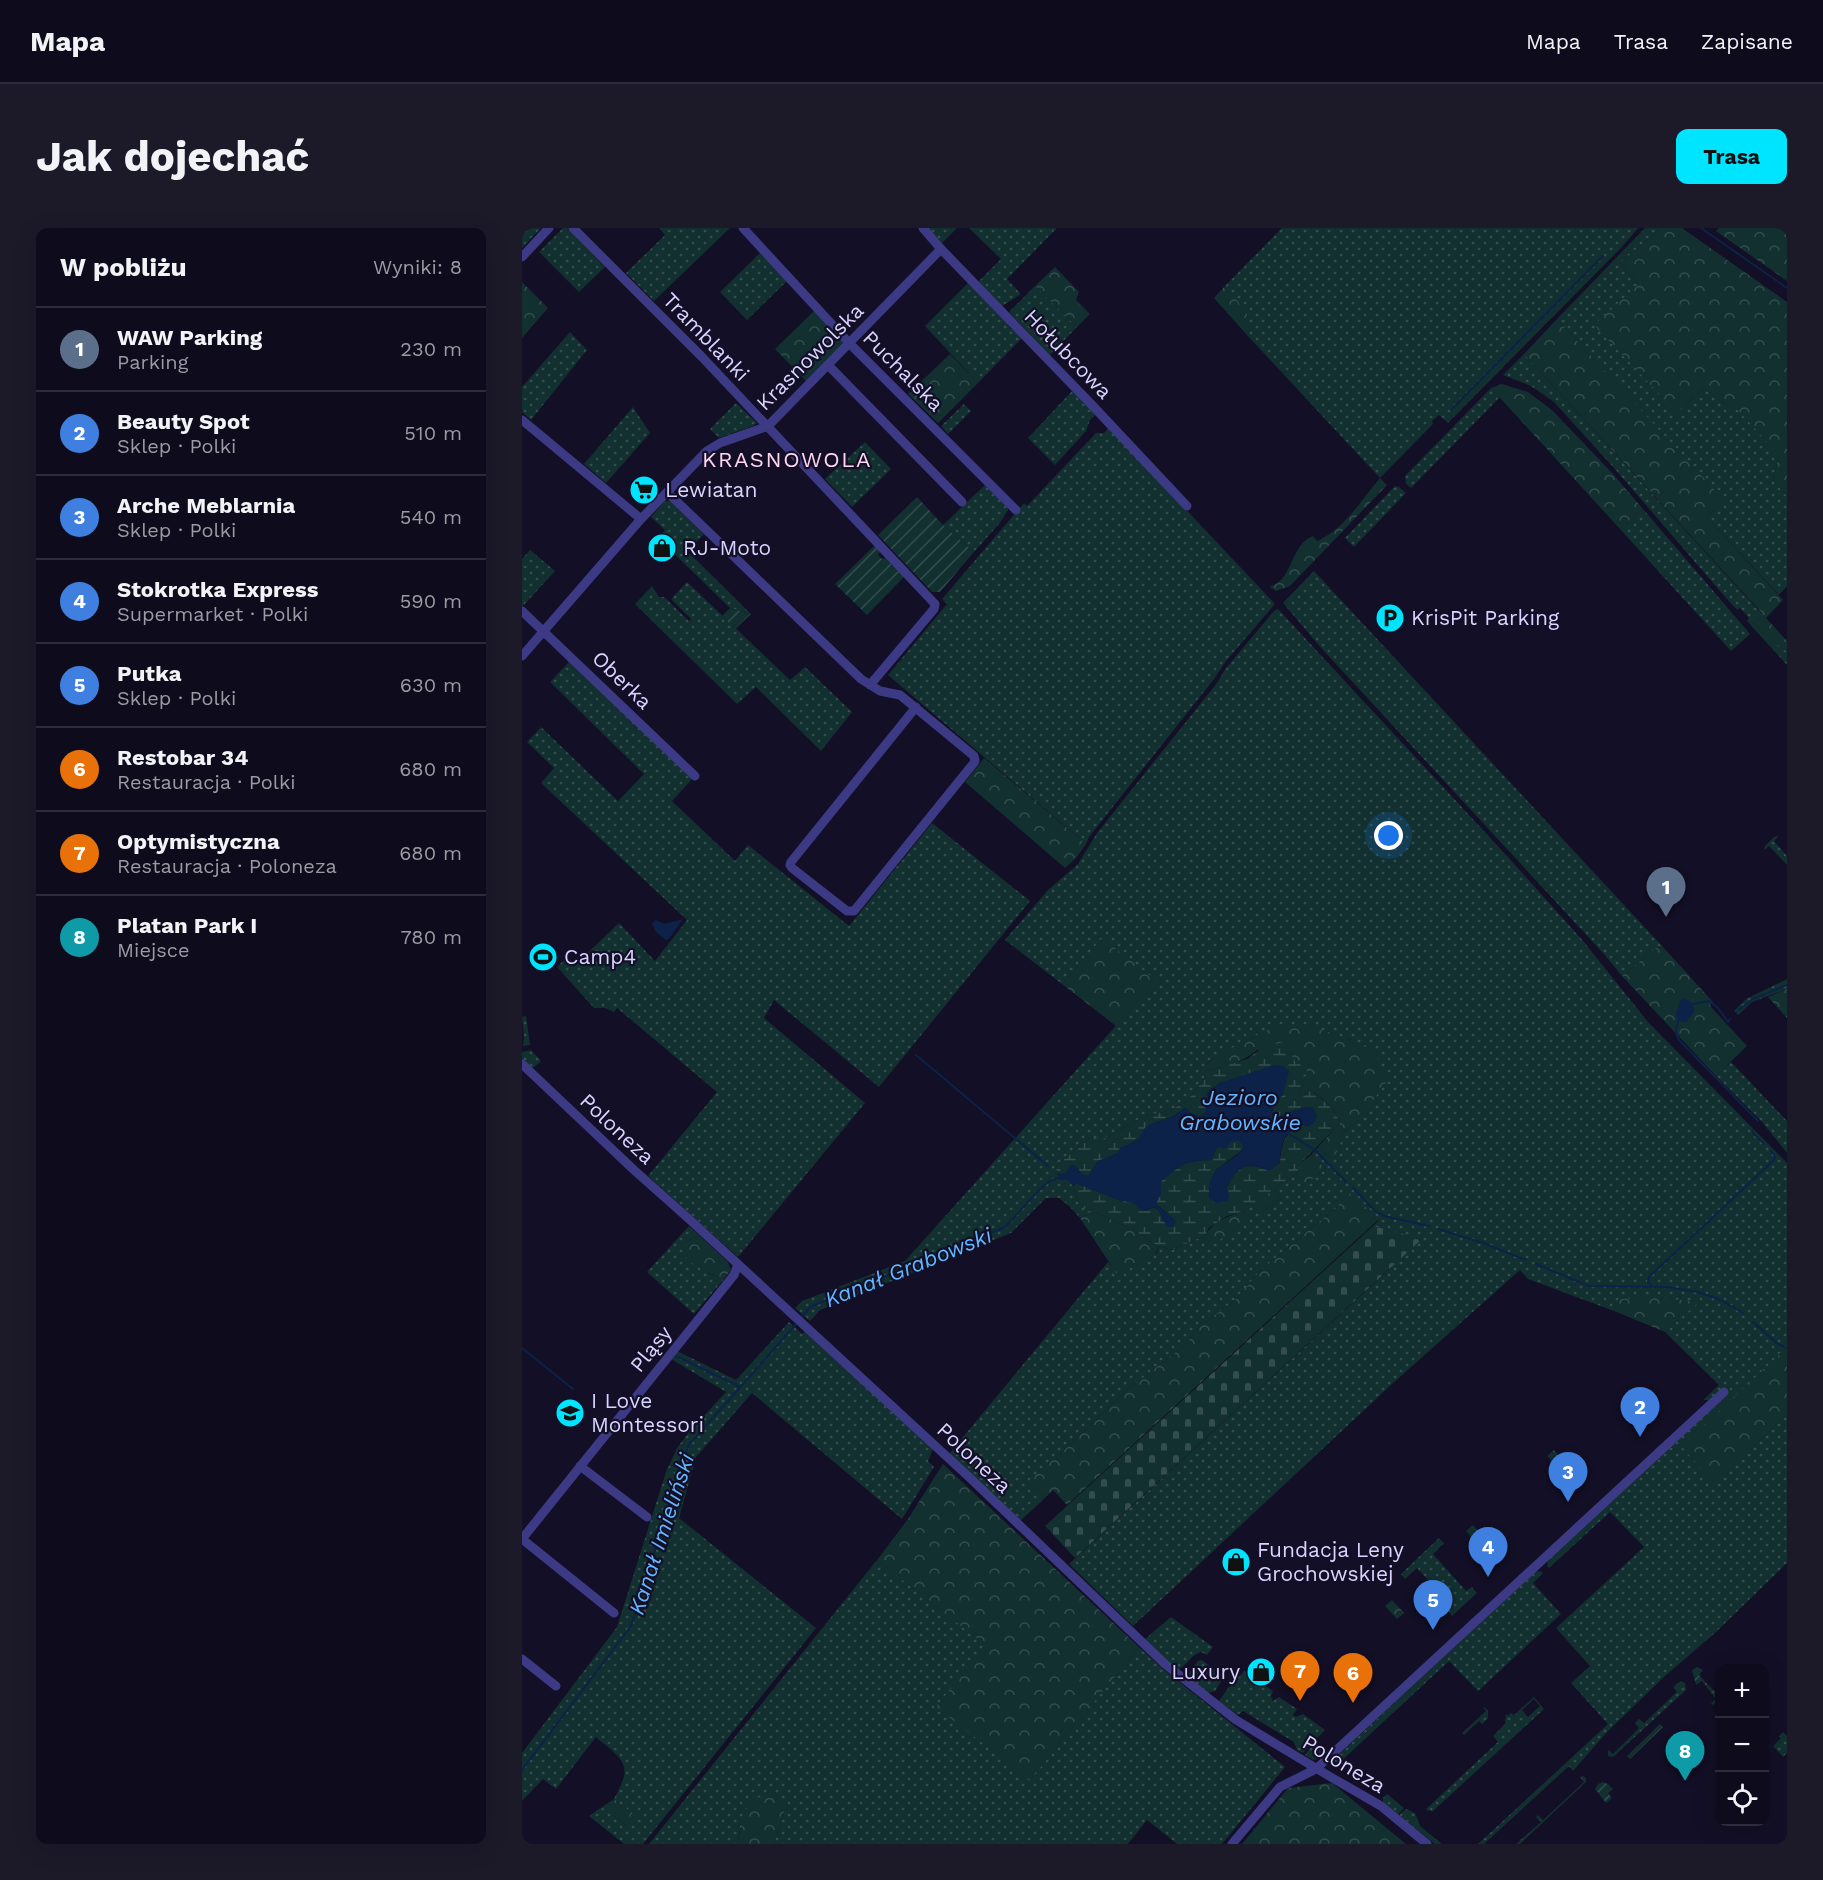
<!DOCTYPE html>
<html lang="pl">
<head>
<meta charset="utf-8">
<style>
	:root { --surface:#0e0b1c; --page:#1c1929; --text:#f1f3f6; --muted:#9b9ba3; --line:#2e2b3b; --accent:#00e5ff }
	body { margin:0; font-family:"Work Sans",sans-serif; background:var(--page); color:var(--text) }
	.controls { position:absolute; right:18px; bottom:18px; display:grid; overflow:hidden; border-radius:12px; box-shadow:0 6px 24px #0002 }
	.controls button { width:54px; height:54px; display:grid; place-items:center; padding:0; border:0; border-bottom:2px solid var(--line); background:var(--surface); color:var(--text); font:30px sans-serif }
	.you { position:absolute; left:867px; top:608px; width:21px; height:21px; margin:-15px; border:4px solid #fff; border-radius:50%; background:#1a73e8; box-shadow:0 0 0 9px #1a73e833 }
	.badge { display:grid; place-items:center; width:39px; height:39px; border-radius:50%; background:var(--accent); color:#fff; font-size:20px; font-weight:700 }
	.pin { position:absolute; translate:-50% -50px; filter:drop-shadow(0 2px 3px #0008) }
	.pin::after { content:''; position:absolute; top:32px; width:21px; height:18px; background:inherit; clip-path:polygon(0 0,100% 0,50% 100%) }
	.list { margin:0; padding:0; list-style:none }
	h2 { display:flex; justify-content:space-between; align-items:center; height:78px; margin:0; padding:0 24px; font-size:26px }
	h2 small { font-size:20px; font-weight:400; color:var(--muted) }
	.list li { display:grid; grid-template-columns:39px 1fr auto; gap:18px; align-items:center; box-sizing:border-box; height:84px; padding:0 24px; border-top:2px solid var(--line) }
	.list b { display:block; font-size:22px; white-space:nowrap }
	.list p { margin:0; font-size:20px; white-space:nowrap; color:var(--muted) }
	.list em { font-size:20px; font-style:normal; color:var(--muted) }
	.icon { flex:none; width:33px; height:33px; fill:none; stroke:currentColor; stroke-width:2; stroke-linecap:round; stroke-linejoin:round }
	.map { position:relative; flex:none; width:1265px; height:1616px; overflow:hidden; border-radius:12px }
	header { display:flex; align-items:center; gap:36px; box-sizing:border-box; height:84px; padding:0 30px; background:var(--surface); border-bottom:2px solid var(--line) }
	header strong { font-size:28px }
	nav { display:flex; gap:33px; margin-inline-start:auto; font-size:21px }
	.intro { display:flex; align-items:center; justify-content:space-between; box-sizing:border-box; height:144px; padding:0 36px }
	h1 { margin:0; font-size:42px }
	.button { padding:15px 27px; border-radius:12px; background:var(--accent); color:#111; font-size:21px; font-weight:700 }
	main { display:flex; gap:36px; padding:0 36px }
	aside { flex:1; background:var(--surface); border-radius:12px; box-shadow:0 6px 24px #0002 }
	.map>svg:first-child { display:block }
</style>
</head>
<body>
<header>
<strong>Mapa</strong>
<nav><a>Mapa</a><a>Trasa</a><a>Zapisane</a></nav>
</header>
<div class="intro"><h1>Jak dojechać</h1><a class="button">Trasa</a></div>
<main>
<aside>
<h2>W pobliżu<small>Wyniki: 8</small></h2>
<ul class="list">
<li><span class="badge" style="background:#5c6f8a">1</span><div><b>WAW Parking</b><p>Parking</p></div><em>230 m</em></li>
<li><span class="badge" style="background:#3f7fe0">2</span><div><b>Beauty Spot</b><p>Sklep · Polki</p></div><em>510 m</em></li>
<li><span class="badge" style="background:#3f7fe0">3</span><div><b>Arche Meblarnia</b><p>Sklep · Polki</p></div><em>540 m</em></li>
<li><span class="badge" style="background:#3f7fe0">4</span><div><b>Stokrotka Express</b><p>Supermarket · Polki</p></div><em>590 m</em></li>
<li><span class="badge" style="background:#3f7fe0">5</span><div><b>Putka</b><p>Sklep · Polki</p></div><em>630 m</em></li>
<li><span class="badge" style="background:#e8710a">6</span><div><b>Restobar 34</b><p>Restauracja · Polki</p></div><em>680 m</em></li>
<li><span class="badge" style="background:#e8710a">7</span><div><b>Optymistyczna</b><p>Restauracja · Poloneza</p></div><em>680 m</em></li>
<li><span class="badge" style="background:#0f9aa8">8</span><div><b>Platan Park I</b><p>Miejsce</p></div><em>780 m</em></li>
</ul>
</aside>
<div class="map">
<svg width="1265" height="1616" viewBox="0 0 1265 1616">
	<defs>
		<pattern id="grass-dots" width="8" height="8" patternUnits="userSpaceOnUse" patternTransform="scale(1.5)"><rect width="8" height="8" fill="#12302f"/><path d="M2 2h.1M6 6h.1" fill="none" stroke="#344d4e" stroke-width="1.8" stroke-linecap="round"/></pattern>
		<pattern id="forest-crowns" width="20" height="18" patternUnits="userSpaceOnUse" patternTransform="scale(1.5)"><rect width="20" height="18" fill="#12302f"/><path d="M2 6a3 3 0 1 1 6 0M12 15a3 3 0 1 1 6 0" fill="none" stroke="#344d4e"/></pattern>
		<pattern id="wetland-marsh" width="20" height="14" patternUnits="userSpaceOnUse" patternTransform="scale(1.5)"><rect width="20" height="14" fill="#12302f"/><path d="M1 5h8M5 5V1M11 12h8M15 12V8" fill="none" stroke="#344d4e"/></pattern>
		<pattern id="cemetery-stones" width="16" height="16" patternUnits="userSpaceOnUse" patternTransform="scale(1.5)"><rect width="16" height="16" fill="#12302f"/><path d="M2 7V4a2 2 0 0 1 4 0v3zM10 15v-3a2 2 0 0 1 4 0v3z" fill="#344d4e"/></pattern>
		<pattern id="garden-furrows" width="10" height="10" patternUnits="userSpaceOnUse" patternTransform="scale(1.5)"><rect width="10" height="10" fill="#12302f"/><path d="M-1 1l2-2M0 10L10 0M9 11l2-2" fill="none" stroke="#344d4e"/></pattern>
	</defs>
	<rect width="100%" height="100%" fill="#130f26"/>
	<!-- grass -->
	<path fill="url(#grass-dots)" fill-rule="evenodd" d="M0,0H19L0,20Z
		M41,0H45L83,39L57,64L17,24Z
		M137,0H208L132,73L104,45L143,7Z
		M406,0H435L420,15Z
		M447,0H535L485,51L499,66L480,78L456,54L479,31Z
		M760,0H1116L1099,20L926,195L917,187L910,193L911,196L858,250L725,107C726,87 715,72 702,59Z
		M1123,0H1139L1098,35L1117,56L1155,185L1182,160L1204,177L1214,179L1257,227L1251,252L1265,268V358L1257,367L1185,289L1201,272L1035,91Z
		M238,25L265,53L225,92L198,64Z
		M446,55L484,93L489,101H491L500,110L456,155L403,98Z
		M513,58L555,99L528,127L487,84Z
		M48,104L65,122L9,192L0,184V159Z
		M1002,126L1239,385L1230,395L1265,424V437L1225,393L1227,390L1218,380L1215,382L1198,363L1092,240L1032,174L1009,158L981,147Z
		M969,160L978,169L889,260L884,256L883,248Z
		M551,162L574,186L568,192L564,203L533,237L506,210Z
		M214,175L235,195L231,198L197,210L188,201Z
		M442,176L449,183L426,206L419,198Z
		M111,179L128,205L84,255L62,236Z
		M587,200L753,376L704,433L692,451L567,609L564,616L366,447L425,376L420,371L502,275L505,278L574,205H582Z
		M343,214L369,241L330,279L303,251Z
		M463,257L486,280V282L477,296L452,324L421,297Z
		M873,258L877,259L884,265L832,319L823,310Z
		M143,273H148L182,306L165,323L229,386L208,380L136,310L143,302L129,289Z
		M1121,281L1228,406L1209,423L1098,301Z
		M8,322L33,343L0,379V331Z
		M792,343L1141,719L1134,720L1100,748L1082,726L801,422L761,375Z
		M165,354L268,452L283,439L330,484L299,523L234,459L215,476L113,376L130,358L137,369H142L167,393L169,391L149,371Z
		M756,381L986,629L1062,714L1126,794L1265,935V1128L1258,1125L1192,1254L1265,1187V1335L1194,1404L1143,1448L1085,1504L1051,1543L1047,1538L962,1616H956L1086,1496L1049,1455L1068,1438L1034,1400L1122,1319L1088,1284L1027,1340L1025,1338L1026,1332L1187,1172H1181L1197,1157L1143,1104L1176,1074L1097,1071L1092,1083L1006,1051L998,1042L870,1156L611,1398L547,1336L870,1039L851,998L857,992L826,965L815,979L739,1042L713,1072L677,1099L663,1117L600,1166L548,1217L508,1252L523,1270L498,1293L427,1226L586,1034L595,1045L635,1025L636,1018L650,1022L674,1011L682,1009L690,1016L727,991L722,983L730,976L738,985L759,971L753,960L774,946L784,955L804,941L789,927L796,919L809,931L817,920L821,904L837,892L830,812L819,809L739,805L688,833L683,837L686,843L675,861L664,874L646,883L623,888L579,912L568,909L533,939L538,952H546L551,958L556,973L568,986L558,990L548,979L537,970H524L489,1005L298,1082L288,1093L273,1080L280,1073L383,1033L634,753L580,711L540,756L483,712L525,663L556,636L575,605L695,455L704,440L752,383Z
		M48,433L171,550L150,573L213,633L226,617L327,698L410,595L508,673L357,859L252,772L242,790L343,875L216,1029L126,948L195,864L95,780L92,784L83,780H72L35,739L44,730L52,738L97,695L133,733L165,692L19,555L32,540L5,514L19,499L96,573L122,546L28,454Z
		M1255,608L1256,609L1252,613L1265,628V637L1247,618L1242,622L1243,618L1252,609Z
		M1265,751V761L1230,774L1216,787L1212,783L1224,771Z
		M4,788L8,817L1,818L2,809L0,789Z
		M9,822L19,833L10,841L0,832V824Z
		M1209,834L1265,893V925L1240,894L1194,848Z
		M167,998L178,1008L170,1009L167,1012L186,1045L202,1051L172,1086L125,1044Z
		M267,1094L280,1106L283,1103L411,1221L406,1233L412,1239L380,1291L230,1165L174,1229L157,1290L294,1400L121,1616H102L67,1588L80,1579L104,1597L112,1587L92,1571C95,1565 98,1560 100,1554C110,1533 88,1522 74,1509L34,1561L21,1551L0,1573V1525L95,1399L144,1244L155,1220L167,1204L204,1164L149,1131L155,1123L214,1152Z
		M917,1310L922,1315L911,1326L944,1363L950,1359L955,1365L930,1388L925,1382L929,1377L895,1340L883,1351L879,1346Z
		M355,1332L464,1417L508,1551L617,1419L640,1440L763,1539L700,1616H655L625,1592L606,1616H252L263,1580H225L217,1606L216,1616H127Z
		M1018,1343L1021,1345L1011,1355L1039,1386L956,1463L927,1433L816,1536L811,1532L1013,1344Z
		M649,1389L691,1419L685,1427L679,1424C667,1428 666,1437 655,1442L622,1412Z
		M680,1432L701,1448V1450L693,1463L686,1465L667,1451V1445L676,1433Z
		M722,1443L751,1463L749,1468L751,1473L757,1469L775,1481L771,1487L774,1489L781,1486L803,1502L781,1525L775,1522L772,1514L721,1483L716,1487L697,1473L715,1448L717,1449Z
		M1159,1453L1163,1455L1164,1462L1091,1529L1086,1528V1522L1091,1526L1117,1500L1113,1495L1117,1491L1122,1495L1155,1464L1151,1459Z
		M1012,1469L1022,1481L910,1584L908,1582L906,1583L904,1581L976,1514L971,1508L983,1496L984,1486L986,1488L989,1485L992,1487ZM1012,1471L1018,1478L1006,1489L1000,1482Z
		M961,1479L966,1482V1490L960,1496L957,1493L942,1507L940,1505L964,1483Z
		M1261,1504L1265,1508V1525L1261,1529L1251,1518L1259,1510L1257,1508Z
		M795,1519L801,1525L796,1531L791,1532L783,1527L788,1520Z
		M1061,1548L1064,1550V1554L998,1616H994L1019,1594L1014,1589L1016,1587L1021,1592L1062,1554L1058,1549Z
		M865,1566L882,1580L876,1586L861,1574V1570Z
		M884,1581L893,1585L898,1598L920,1616H913L877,1587Z"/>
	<!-- forest -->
	<path fill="url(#forest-crowns)" d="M1139,0H1160L1265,74V268L1251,252L1257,227L1214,180L1204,177L1182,160L1155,185L1072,97L1117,56L1098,35Z
		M1197,0H1265V53L1194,3Z
		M533,39L557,64L554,72L568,86L555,99L513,58Z
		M0,54L26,80L0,110Z
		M702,59L715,72L725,86V107L692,70Z
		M293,82L322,114L284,153L253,121Z
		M1035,91L1202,272L1185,289L1261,372L1244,390L1265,413V424L1230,395L1239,384L1002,126Z
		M428,126L456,155L416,195L386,166Z
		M980,156L1006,164L1030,182L1091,246L1121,281L1098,301L969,160Z
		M858,250L865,257L768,358L754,363L748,359C752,357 757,354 760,351C771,338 773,315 791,308L795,313C822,302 840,271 858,250Z
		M462,530L564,616L554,630L543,640L443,554Z
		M580,710L635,753L594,798L540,756Z
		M1141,719L1191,774L1188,776L1189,779L1225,818L1194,848L1100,748L1134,720Z
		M1265,761V790L1246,769Z
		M757,796L791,799L830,812L852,821L865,853L837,892L821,904L817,920L810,932L796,919L818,895C812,877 803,875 790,862L782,867L777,865L783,854L768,825L735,822C720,835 704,837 686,843L683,837L700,825Z
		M789,927L804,941L784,956L774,946L779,935Z
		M753,960L759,971L738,985L730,976Z
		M826,964L857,991L545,1277L531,1262L523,1270L507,1252L548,1217L600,1166L663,1117L677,1099L713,1072L739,1042L815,979Z
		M722,983L728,992L690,1017L682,1009C690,994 706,988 722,983Z
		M573,984L612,1002L636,1018C634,1036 610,1039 594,1045L558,990Z
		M178,1008L206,1034L209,1042L202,1051C186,1045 172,1039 161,1026L163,1018L170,1009Z
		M1134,1069L1177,1074L1143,1104L1092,1083L1097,1071Z
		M1259,1125L1265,1128V1187L1192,1255L1159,1218Z
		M1032,1222L1044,1236L1038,1242L1025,1228Z
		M421,1236L617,1419L508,1552L414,1479L463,1417L355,1332L386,1291Z
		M951,1297L963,1311L956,1317L944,1303Z
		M870,1372L882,1385L875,1391L863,1378Z
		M810,1555L884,1616H720L766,1560Z
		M249,1566L260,1572L263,1580L252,1616H216C217,1606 222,1580 230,1573C235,1569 244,1568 249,1566Z
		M92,1571L113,1587L104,1597L80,1579Z"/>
	<!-- wetland -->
	<path fill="url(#wetland-marsh)" d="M762,814L774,835L780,836L785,841L783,854L777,865L782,867L790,862C802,875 812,877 818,895L779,935L774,946L722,983L705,988L687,1000L682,1009L674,1011L650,1022L636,1018L612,1002L573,984L568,986L556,973L551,958L554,955L596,971L612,975L622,983L632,979L637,982L642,994L645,985L635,977C634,969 639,962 639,953C661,936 660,933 689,932L695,919L710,913H718L722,918L719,923L693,943L707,968L704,961C714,938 725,933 747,943L758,934C760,915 761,906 779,896L786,898L794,889L790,879C775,879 764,888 750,890L751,880L761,866L724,847L698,855L685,865L684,884L678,889L669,885L663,880L650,889L634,894L623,900L618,910L608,916L598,920L595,926L576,933L567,947H561L558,945L536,946L533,939L568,909L579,912L623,888L646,883L664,874L675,861L686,843L725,831L741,819Z"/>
	<!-- cemetery -->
	<path fill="url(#cemetery-stones)" d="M851,998L900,1011L553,1330L523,1298Z"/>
	<!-- garden -->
	<path fill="url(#garden-furrows)" d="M395,269L421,297L452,324L418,364H410L356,307Z
		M353,317L358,324L356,327L360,331L363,330L382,349L345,387L313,356Z
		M208,380L229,386L213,401L200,388Z
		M1175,1439L1181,1442L1177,1447L1197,1468V1474L1195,1473L1191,1477L1189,1475L1194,1471L1180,1453L1174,1457L1170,1442Z
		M1138,1496L1141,1499L1108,1531L1105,1528Z
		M1081,1554L1086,1556L1091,1561L1086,1565L1090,1570L1084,1575L1073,1561L1076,1556Z"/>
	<!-- water -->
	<path fill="#0c2248" d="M161,691L147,711L144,712L134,704L130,696L134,692L142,696Z
		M1162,770L1171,776L1172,784L1164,794H1160L1155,790L1154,785L1158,773Z
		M752,837L761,838L767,843L761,866L751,880L750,889C765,889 773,879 791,879L795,889L791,896L786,898L779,896C761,905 759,915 758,934L747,943C725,932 714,939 704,960L707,968L705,974L694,975L687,970C686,931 708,942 722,918L718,913H710L703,921L695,919L689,932C661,933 661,936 639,953V967L635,972V977L652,991L654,994L650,999H646C640,993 640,984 633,979L619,983L612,975L596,972L554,955L551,958L546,952H538L536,946L544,945L548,937H553L561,947H567L576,933L595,926L598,920L608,916L618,910L623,900L634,894L650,889L663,880L669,885L678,889L684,884L685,865L698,855Z"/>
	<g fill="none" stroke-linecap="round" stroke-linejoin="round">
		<!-- stream -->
		<path stroke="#0c2248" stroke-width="2" d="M1179,0L1265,60
			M929,182L1081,28
			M1171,776L1187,773L1196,780L1206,794L1208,791
			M1214,784L1231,771L1265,757
			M1157,791C1154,798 1152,805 1157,812L1236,893
			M394,827L526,938
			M1231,903V905L1242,916
			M764,904L793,922L824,954
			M831,960L853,983L862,988L907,998
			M916,1001L961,1015L1004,1032
			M1014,1036L1067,1058L1145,1059L1176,1064L1199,1072L1221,1085
			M1129,1057L1126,1054L1127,1049L1252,932L1253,928L1249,923
			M279,1090L288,1079L483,999L520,959L528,953L538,949
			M1231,1094L1256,1116L1265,1120
			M0,1120L51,1161
			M154,1128L218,1159
			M0,1542L109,1398L166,1218L275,1095"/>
		<!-- street -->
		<path stroke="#3d3a85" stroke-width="9" d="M51,0L180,129L413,376L412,381L348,457
			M221,0L330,118L494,282
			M401,0L419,21L570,177L665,278
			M0,29L27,0
			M306,137L440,274
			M0,192L119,291
			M145,264L339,451L358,463L378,467L452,528L453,533L451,536L332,683H325L270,640L268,637L269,634L394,479
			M0,383L173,548
			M0,428L119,291L185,223L198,215L246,198L419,21
			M0,836L112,942L167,991L447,1249L643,1436L714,1492L807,1548L859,1578L905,1616
			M58,1238L125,1289
			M0,1311L212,1047L216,1036
			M0,1311L92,1385
			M0,1431L34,1458
			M710,1616L758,1559L794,1541L1202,1164"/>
	</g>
	<!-- icons -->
	<defs>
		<g id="supermarket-disc" transform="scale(1.5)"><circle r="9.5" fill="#00e5ff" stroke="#130f26"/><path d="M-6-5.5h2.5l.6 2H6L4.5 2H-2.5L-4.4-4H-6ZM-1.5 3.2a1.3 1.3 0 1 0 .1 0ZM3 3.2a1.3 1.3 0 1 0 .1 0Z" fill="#111"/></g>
		<g id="shop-disc" transform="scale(1.5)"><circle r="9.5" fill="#00e5ff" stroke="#130f26"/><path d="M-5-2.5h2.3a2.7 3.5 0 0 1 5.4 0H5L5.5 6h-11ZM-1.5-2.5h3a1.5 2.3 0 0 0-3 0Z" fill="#111"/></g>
		<g id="parking-disc" transform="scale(1.5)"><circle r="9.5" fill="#00e5ff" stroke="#130f26"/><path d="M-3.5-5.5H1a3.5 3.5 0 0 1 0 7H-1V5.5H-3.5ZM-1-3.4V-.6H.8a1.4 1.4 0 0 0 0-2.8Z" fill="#111"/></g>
		<g id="stadium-disc" transform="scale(1.5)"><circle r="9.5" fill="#00e5ff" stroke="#130f26"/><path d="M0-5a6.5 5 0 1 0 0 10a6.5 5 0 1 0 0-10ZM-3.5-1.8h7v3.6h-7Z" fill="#111"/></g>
		<g id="school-disc" transform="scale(1.5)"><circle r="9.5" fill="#00e5ff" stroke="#130f26"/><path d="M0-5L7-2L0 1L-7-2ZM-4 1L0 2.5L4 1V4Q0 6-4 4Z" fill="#111"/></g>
	</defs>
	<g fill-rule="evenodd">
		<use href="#supermarket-disc" x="122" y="262"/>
		<use href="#shop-disc" x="140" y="320"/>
		<use href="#parking-disc" x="868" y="390"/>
		<use href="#stadium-disc" x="21" y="729"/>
		<use href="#school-disc" x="48" y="1185"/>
		<use href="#shop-disc" x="714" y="1334"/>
		<use href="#shop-disc" x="739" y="1444"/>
	</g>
	<g text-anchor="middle" stroke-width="4.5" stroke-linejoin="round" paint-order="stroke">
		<!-- street labels -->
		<g font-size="21" fill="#d9d4ff" stroke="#130f26">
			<text transform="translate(184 109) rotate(46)" y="7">Tramblanki</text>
			<text transform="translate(546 126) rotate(46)" y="7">Hołubcowa</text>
			<text transform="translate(288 129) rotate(-45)" y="7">Krasnowolska</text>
			<text transform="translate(381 143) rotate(45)" y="7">Puchalska</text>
			<text transform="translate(100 452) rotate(44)" y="7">Oberka</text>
			<text transform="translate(95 901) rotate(43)" y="7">Poloneza</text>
			<text transform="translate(129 1121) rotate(-51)" y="7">Pląsy</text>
			<text transform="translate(452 1230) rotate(43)" y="7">Poloneza</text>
			<text transform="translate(822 1536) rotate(31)" y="7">Poloneza</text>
		</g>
		<!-- poi labels -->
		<g font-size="21" fill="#d9d4ff" stroke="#130f26" text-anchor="start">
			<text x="143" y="269">Lewiatan</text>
			<text x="161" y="327">RJ-Moto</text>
			<text x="889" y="397">KrisPit Parking</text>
			<text x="42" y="736">Camp4</text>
			<text x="69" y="1180">I Love<tspan x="69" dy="24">Montessori</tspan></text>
			<text x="735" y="1329">Fundacja Leny<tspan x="735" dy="24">Grochowskiej</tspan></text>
			<text x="718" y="1451" text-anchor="end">Luxury</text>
		</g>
		<!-- neighbourhood labels -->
		<g font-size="22" letter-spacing="1.5" fill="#ffd6f0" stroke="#130f26">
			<text x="265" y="239">KRASNOWOLA</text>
		</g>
		<!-- water labels -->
		<g font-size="22" font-style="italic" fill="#62b6ff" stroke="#130f26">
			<text x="718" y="877">Jezioro<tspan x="718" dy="25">Grabowskie</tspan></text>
			<text transform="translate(386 1039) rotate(-22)" y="8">Kanał Grabowski</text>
			<text transform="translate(139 1306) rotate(-72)" y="8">Kanał Imieliński</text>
		</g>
	</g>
</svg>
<div class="controls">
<button>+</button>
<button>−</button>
<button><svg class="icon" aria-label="locate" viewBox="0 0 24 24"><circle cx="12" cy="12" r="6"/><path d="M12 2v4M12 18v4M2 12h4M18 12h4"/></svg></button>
</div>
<div class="you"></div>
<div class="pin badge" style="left:1144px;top:689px;background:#5c6f8a">1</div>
<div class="pin badge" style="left:1118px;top:1209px;background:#3f7fe0">2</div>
<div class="pin badge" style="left:1046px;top:1274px;background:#3f7fe0">3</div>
<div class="pin badge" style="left:966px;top:1349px;background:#3f7fe0">4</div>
<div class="pin badge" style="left:911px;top:1402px;background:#3f7fe0">5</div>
<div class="pin badge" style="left:831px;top:1475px;background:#e8710a">6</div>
<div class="pin badge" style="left:778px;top:1473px;background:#e8710a">7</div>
<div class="pin badge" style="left:1163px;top:1553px;background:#0f9aa8">8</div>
</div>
</main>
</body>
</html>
